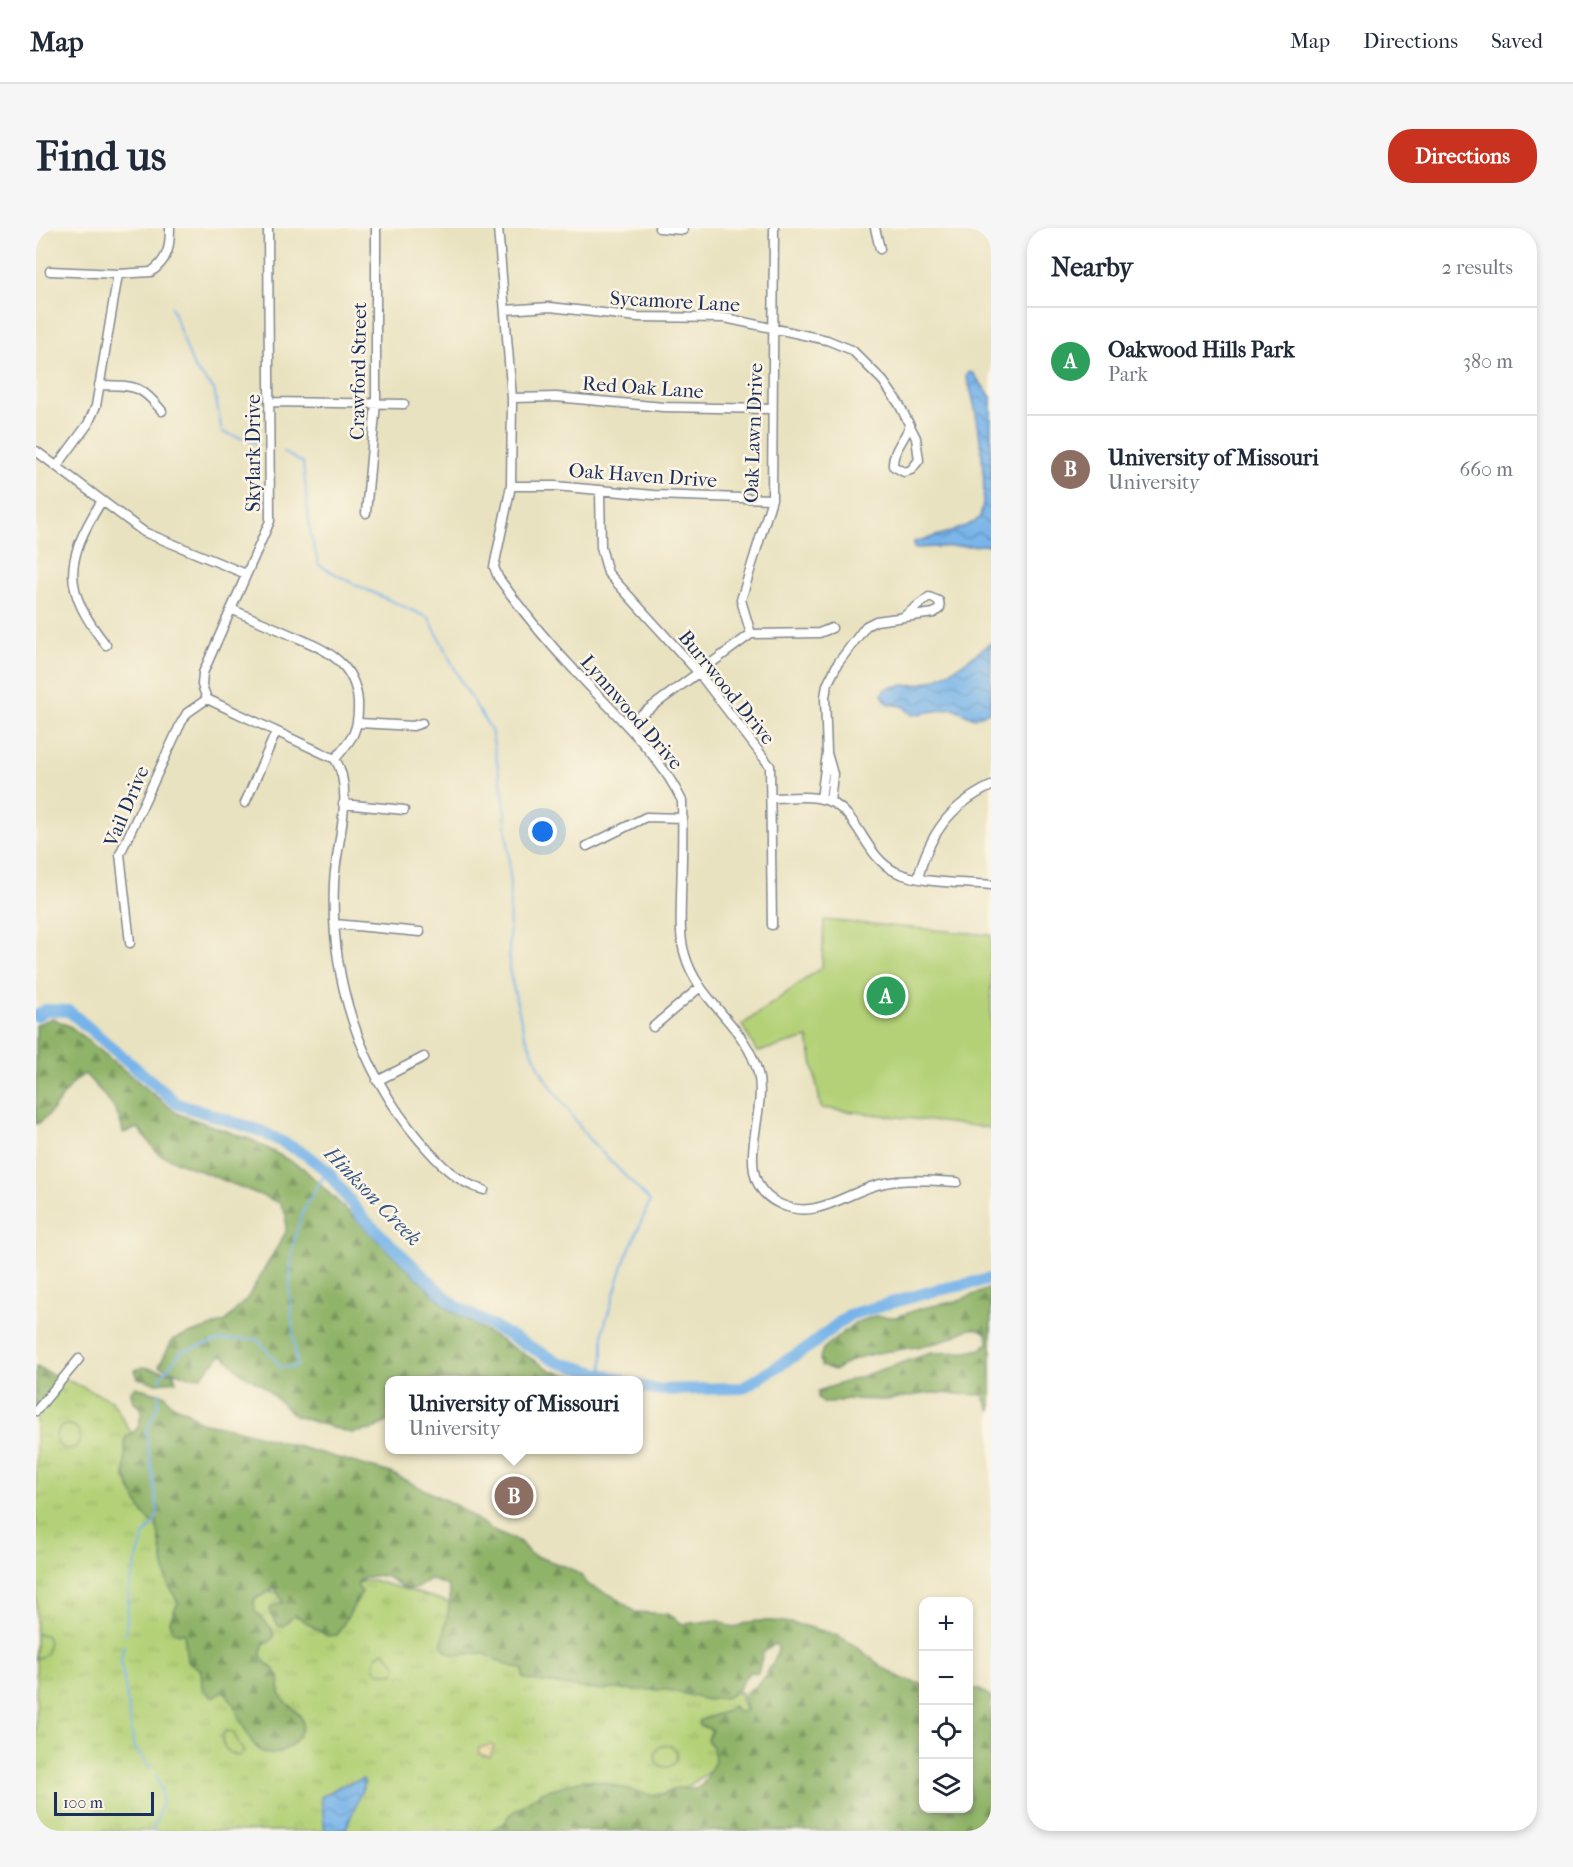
<!DOCTYPE html>
<html lang="en">
<head>
<meta charset="utf-8">
<style>
	:root { --surface:#fff; --page:#f6f6f7; --text:#1f2937; --muted:#747a83; --line:#e0e1e3; --accent:#c8321e }
	body { margin:0; font-family:"IM FELL French Canon",serif; background:var(--page); color:var(--text) }
	.controls { position:absolute; right:18px; bottom:18px; display:grid; overflow:hidden; border-radius:12px; box-shadow:0 3px 9px #0003 }
	.controls button { width:54px; height:54px; display:grid; place-items:center; padding:0; border:0; border-bottom:2px solid var(--line); background:var(--surface); color:var(--text); font:30px sans-serif }
	.scale { position:absolute; left:18px; bottom:15px; width:100px; box-sizing:border-box; padding-left:6px; border:3px solid #1b2f5e; border-top:0; font-size:16px; line-height:21px; white-space:nowrap; color:#1b2f5e; -webkit-text-stroke:4px #fcf5e5; paint-order:stroke }
	.you { position:absolute; left:507px; top:604px; width:21px; height:21px; margin:-15px; border:4px solid #fff; border-radius:50%; background:#1a73e8; box-shadow:0 0 0 9px #1a73e833 }
	.badge { display:grid; place-items:center; width:39px; height:39px; border-radius:50%; background:var(--accent); color:#fff; font-size:20px; font-weight:700 }
	.pin { position:absolute; translate:-50% -50%; border:3px solid #fff; box-shadow:0 2px 6px #0006 }
	.popup { position:absolute; left:349px; top:1148px; width:258px; height:78px; box-sizing:border-box; display:grid; place-content:center; border-radius:12px; background:var(--surface); filter:drop-shadow(0 2px 4px #0005); font-size:20px; white-space:nowrap; color:var(--muted) }
	.popup b { font-size:22px; color:var(--text) }
	.popup::after { content:''; position:absolute; left:50%; top:100%; margin-left:-12px; border:12px solid transparent; border-top-color:var(--surface) }
	.list { margin:0; padding:0; list-style:none }
	h2 { display:flex; justify-content:space-between; align-items:center; height:78px; margin:0; padding:0 24px; font-size:26px }
	h2 small { font-size:20px; font-weight:400; color:var(--muted) }
	.list li { display:grid; grid-template-columns:39px 1fr auto; gap:18px; align-items:center; box-sizing:border-box; height:108px; padding:0 24px; border-top:2px solid var(--line) }
	.list b { display:block; font-size:22px; white-space:nowrap }
	.list p { margin:0; font-size:20px; white-space:nowrap; color:var(--muted) }
	.list em { font-size:20px; font-style:normal; color:var(--muted) }
	.icon { flex:none; width:33px; height:33px; fill:none; stroke:currentColor; stroke-width:2; stroke-linecap:round; stroke-linejoin:round }
	.map { position:relative; flex:none; width:955px; height:1603px; overflow:hidden; border-radius:24px }
	header { display:flex; align-items:center; gap:36px; box-sizing:border-box; height:84px; padding:0 30px; background:var(--surface); border-bottom:2px solid var(--line) }
	header strong { font-size:28px }
	nav { display:flex; gap:33px; margin-inline-start:auto; font-size:21px }
	.intro { display:flex; align-items:center; justify-content:space-between; box-sizing:border-box; height:144px; padding:0 36px }
	h1 { margin:0; font-size:42px }
	.button { padding:15px 27px; border-radius:24px; background:var(--accent); color:#fff; font-size:21px; font-weight:700 }
	main { display:flex; gap:36px; padding:0 36px }
	aside { flex:1; background:var(--surface); border-radius:24px; box-shadow:0 3px 9px #0003 }
	.map>svg:first-child { display:block }
</style>
</head>
<body>
<header>
<strong>Map</strong>
<nav><a>Map</a><a>Directions</a><a>Saved</a></nav>
</header>
<div class="intro"><h1>Find us</h1><a class="button">Directions</a></div>
<main>
<div class="map">
<svg width="955" height="1603" viewBox="0 0 955 1603">
	<defs>
		<pattern id="grass-tufts" width="24" height="20" patternUnits="userSpaceOnUse" patternTransform="scale(1.5)"><rect width="24" height="20" fill="#b4d177"/><path d="M3 7l-1-3M5 7V3M7 7l1-3M15 17l-1-3M17 17v-4M19 17l1-3" fill="none" stroke="#9ab469"/></pattern>
		<pattern id="forest-firs" width="22" height="20" patternUnits="userSpaceOnUse" patternTransform="scale(1.5)"><rect width="22" height="20" fill="#8fb368"/><path d="M5 1l3.5 6h-7zM16 11l3.5 6h-7z" fill="#749259"/></pattern>
		<pattern id="sand-dots" width="8" height="8" patternUnits="userSpaceOnUse" patternTransform="scale(1.5)"><rect width="8" height="8" fill="#eeda9e"/><path d="M2 2h.1M6 6h.1" fill="none" stroke="#ccbb8a" stroke-width="1.8" stroke-linecap="round"/></pattern>
		<pattern id="water-waves" width="16" height="10" patternUnits="userSpaceOnUse" patternTransform="scale(1.5)"><rect width="16" height="10" fill="#76b3e9"/><path d="M0 5q4-4 8 0t8 0" fill="none" stroke="#6092c0"/></pattern>
	</defs>
	<rect width="100%" height="100%" fill="#fcf5e5"/>
	<filter id="ink" filterUnits="userSpaceOnUse"><feTurbulence type="fractalNoise" baseFrequency=".0167" numOctaves="2"/><feDisplacementMap in="SourceGraphic" scale="12" xChannelSelector="R" yChannelSelector="G"/><feConvolveMatrix kernelMatrix="1 2 1 2 8 2 1 2 1" color-interpolation-filters="sRGB"/></filter>
	<filter id="wash" filterUnits="userSpaceOnUse"><feTurbulence type="fractalNoise" baseFrequency=".008" numOctaves="4" result="noise"/><feDisplacementMap in="SourceGraphic" scale="24" xChannelSelector="R" yChannelSelector="G"/><feGaussianBlur stdDeviation="1.35" result="paint"/><feColorMatrix in="noise" values="0 0 0 0 0 0 0 0 0 0 0 0 0 0 0 0 0 1.4 0 .05"/><feComposite in="paint" operator="in"/></filter>
	<g filter="url(#wash)">
		<rect width="100%" height="100%" fill="#e9e2c0"/>
		<!-- grass -->
		<path fill="url(#grass-tufts)" stroke="#68806a" stroke-width="1.5" d="M26,1150L76,1172L184,1359L257,1366L336,1352L697,1456L701,1465H705V1472L709,1482L693,1530L648,1561L610,1582L504,1603H0V1155Z"/>
		<!-- forest -->
		<path fill="url(#forest-firs)" stroke="#557163" stroke-width="1.5" d="M16,790L35,799L142,886L216,912L267,940L414,1082L516,1143L553,1152H354L353,1193L335,1202L315,1205L259,1188L225,1156L206,1146L186,1126L165,1148L153,1149L123,1138L137,1111L189,1094L212,1069L250,1004V987L244,975L122,926L102,900L87,905C84,880 65,864 49,846C28,856 22,885 0,896V797Z
			M955,1060V1184L947,1167L894,1165L850,1172L810,1171L796,1175H787L782,1170V1163L895,1125L931,1124L945,1121L952,1115C952,1111 951,1105 947,1103C934,1096 923,1107 912,1111C881,1123 846,1120 816,1132C810,1135 805,1139 799,1142L785,1138L784,1130L787,1121L819,1095L839,1088L860,1089L886,1080L921,1073Z
			M0,1139L20,1148L21,1156L0,1181Z
			M107,1139L138,1145L140,1153L121,1155L102,1150L99,1142Z
			M99,1159L129,1167L135,1176L152,1184L164,1194L200,1201L355,1245L421,1278L461,1305L484,1314L494,1326L533,1340L547,1349L552,1357L579,1369L599,1384L632,1386L647,1396L682,1392C703,1406 701,1394 721,1393C745,1391 772,1398 794,1405C830,1417 845,1450 887,1456L888,1580H933V1459L944,1462L955,1469V1603H453L469,1595L473,1587L506,1564L546,1552H557L614,1567L628,1566L640,1560L660,1561L667,1556L679,1533L677,1520L671,1512L676,1502L663,1497L664,1492L691,1483L696,1478L704,1484L710,1482L707,1469C711,1461 715,1462 721,1457C729,1449 742,1430 742,1419L739,1416L727,1425L722,1445L713,1444L702,1461L692,1469L671,1472L634,1462L553,1461L494,1452L487,1450V1441C471,1440 462,1430 448,1426C437,1423 425,1429 415,1426C394,1420 421,1379 412,1358L394,1351C388,1354 385,1359 378,1361C359,1365 358,1336 323,1353L321,1357L326,1364L301,1407L291,1408L259,1387L247,1398H243L234,1386L235,1379L247,1374L239,1360L218,1372L219,1383L236,1401L238,1409L233,1414L228,1415C218,1437 237,1433 243,1449C245,1455 241,1462 245,1467C255,1485 278,1486 260,1512C255,1519 248,1522 241,1525C210,1534 205,1475 187,1463L178,1469L174,1468L166,1459L165,1442L151,1433L148,1404L143,1406L137,1403L134,1393L142,1374L131,1355L120,1292L115,1294L107,1285L89,1250V1210L102,1200L106,1183L96,1171L95,1163Z"/>
		<!-- sand -->
		<path fill="url(#sand-dots)" stroke="#84847e" stroke-width="1.5" d="M454,1517L458,1518L454,1529L443,1526V1520Z"/>
		<!-- park -->
		<path fill="#b4d177" stroke="#68806a" stroke-width="1.5" d="M788,692L955,707V900L785,880L772,810L721,824L706,797L786,739Z
			M20 1209a12 12 0 1 1 24 0a12 12 0 1 1-24 0Z
			M0,1406L10,1407L13,1413L10,1426L3,1430H0Z
			M348,1423L361,1437L358,1446L342,1444L338,1439L340,1428Z
			M189,1503L197,1504L207,1523L204,1528C192,1527 181,1515 189,1503Z
			M619 1528a11 11 0 1 1 22 0a11 11 0 1 1-22 0Z"/>
		<!-- water -->
		<path fill="url(#water-waves)" stroke="#4871a4" stroke-width="1.5" d="M932,144L937,145L955,169V320L952,317L878,320V314C895,309 931,301 943,290C955,265 941,177 930,148Z
			M955,415V483L938,490L917,480L876,487L867,478L852,476L846,467L849,461C863,455 877,459 891,454C915,446 934,430 955,415Z
			M327,1551L329,1555L309,1603H289L285,1569L304,1558Z"/>
		<g fill="none" stroke-linecap="round" stroke-linejoin="round">
			<!-- stream -->
			<path stroke="#76b3e9" stroke-width="2" d="M135,78L158,140L178,161L186,204L224,216
				M247,224L267,235L274,304L283,337L318,356L393,390L426,455L455,502L468,571L474,647L473,741L488,805L507,847L552,910L614,973L588,1034L567,1102V1147
				M125,1153V1148L146,1123L186,1112L221,1111L246,1140L261,1138C255,1088 247,1035 266,987C271,972 283,957 291,943
				M90,1406L93,1360L108,1307L118,1295L122,1283L110,1205L122,1177L123,1164
				M88,1416L85,1432L98,1519L115,1540
				M116,1603C125,1578 132,1571 119,1546"/>
			<!-- river -->
			<path stroke="#76b3e9" stroke-width="12" d="M0,788L10,782L33,783L142,876L225,903L271,927L291,943L326,989L418,1077L522,1134L586,1152
				M602,1157L619,1162L707,1160L774,1118L813,1087L897,1063L955,1051"/>
		</g>
	</g>
	<g filter="url(#ink)">
		<g fill="none" stroke-linecap="round" stroke-linejoin="round">
			<!-- minor casing -->
			<g stroke="#82888f" stroke-width="11">
				<path id="minor" d="M462,0L476,170L475,258L458,339L462,349C486,383 512,415 541,445C576,483 624,526 646,573C647,605 646,637 645,668C645,687 643,709 649,727C662,774 710,797 722,845C733,887 691,954 746,977C783,993 814,961 849,955C872,950 898,953 921,954
					M623,0L647,2
					M839,0L844,21
					M14,43L82,46L115,44C132,32 134,19 134,0
					M469,82L514,79L602,89L689,90L791,112L816,122L847,153L863,176L880,210L883,232L875,242L868,244L857,238C856,223 869,211 874,197
					M63,157C98,158 103,155 126,183
					M476,170L520,169L627,179L736,181
					M234,174L368,176
					M0,223L108,304L210,346
					M21,238L52,196L60,178L82,46
					M475,258H519L618,267L736,271
					M564,262L565,319L572,345L662,444L734,538L736,697
					M65,274C28,334 26,361 70,417
					M330,285L340,175V0
					M195,381C215,390 235,398 255,407C288,421 319,433 322,474C323,503 317,510 299,531
					M715,406L705,372L736,271L738,0
					M171,471L299,531C320,563 299,619 298,656C294,750 323,841 384,913C402,934 421,955 448,962
					M171,471L166,457L167,445L234,293L232,0
					M323,495L377,498L386,495
					M591,497L715,406L783,405L796,400
					M791,525L797,546L794,574
					M736,570C754,570 779,566 795,574C825,589 829,629 860,644C887,656 925,654 955,657
					M785,571L791,525L789,469L791,457L802,435L830,398L840,393L898,385L904,380L903,373L893,369L867,389
					M209,575L240,504
					M307,576L368,582
					M551,618L610,589L647,590
					M882,650C893,607 914,577 955,558
					M299,696L384,704
					M94,715L84,626L145,495L151,485L171,471
					M617,799L663,760
					M341,853L388,829
					M0,1183L43,1131"/>
			</g>
			<!-- minor -->
			<use href="#minor" stroke="#fff" stroke-width="8"/>
		</g>
	</g>
	<g text-anchor="middle" stroke-width="5" stroke-linejoin="round" paint-order="stroke">
		<!-- street labels -->
		<g font-size="20" fill="#1b2f5e" stroke="#fcf5e5">
			<text transform="translate(639 73) rotate(3)" y="7">Sycamore Lane</text>
			<text transform="translate(322 143) rotate(-89)" y="7">Crawford Street</text>
			<text transform="translate(607 159) rotate(4)" y="7">Red Oak Lane</text>
			<text transform="translate(717 205) rotate(-88)" y="7">Oak Lawn Drive</text>
			<text transform="translate(217 225) rotate(-90)" y="7">Skylark Drive</text>
			<text transform="translate(607 247) rotate(4)" y="7">Oak Haven Drive</text>
			<text transform="translate(691 459) rotate(51)" y="7">Burrwood Drive</text>
			<text transform="translate(596 484) rotate(49)" y="7">Lynnwood Drive</text>
			<text transform="translate(90 578) rotate(-67)" y="7">Vail Drive</text>
		</g>
		<!-- water labels -->
		<g font-size="21" font-style="italic" fill="#365788" stroke="#fcf5e5">
			<text transform="translate(337 968) rotate(46)" y="7">Hinkson Creek</text>
		</g>
	</g>
</svg>
<div class="controls">
<button>+</button>
<button>−</button>
<button><svg class="icon" aria-label="locate" viewBox="0 0 24 24"><circle cx="12" cy="12" r="6"/><path d="M12 2v4M12 18v4M2 12h4M18 12h4"/></svg></button>
<button><svg class="icon" aria-label="layers" viewBox="0 0 24 24"><path d="M12 4l9 5-9 5-9-5zM3 14l9 5 9-5"/></svg></button>
</div>
<div class="scale">100 m</div>
<div class="you"></div>
<div class="pin badge" style="left:850px;top:768px;background:#2e9e5b">A</div>
<div class="pin badge" style="left:478px;top:1268px;background:#8d6e63">B</div>
<div class="popup"><b>University of Missouri</b>University</div>
</div>
<aside>
<h2>Nearby<small>2 results</small></h2>
<ul class="list">
<li><span class="badge" style="background:#2e9e5b">A</span><div><b>Oakwood Hills Park</b><p>Park</p></div><em>380 m</em></li>
<li><span class="badge" style="background:#8d6e63">B</span><div><b>University of Missouri</b><p>University</p></div><em>660 m</em></li>
</ul>
</aside>
</main>
</body>
</html>
